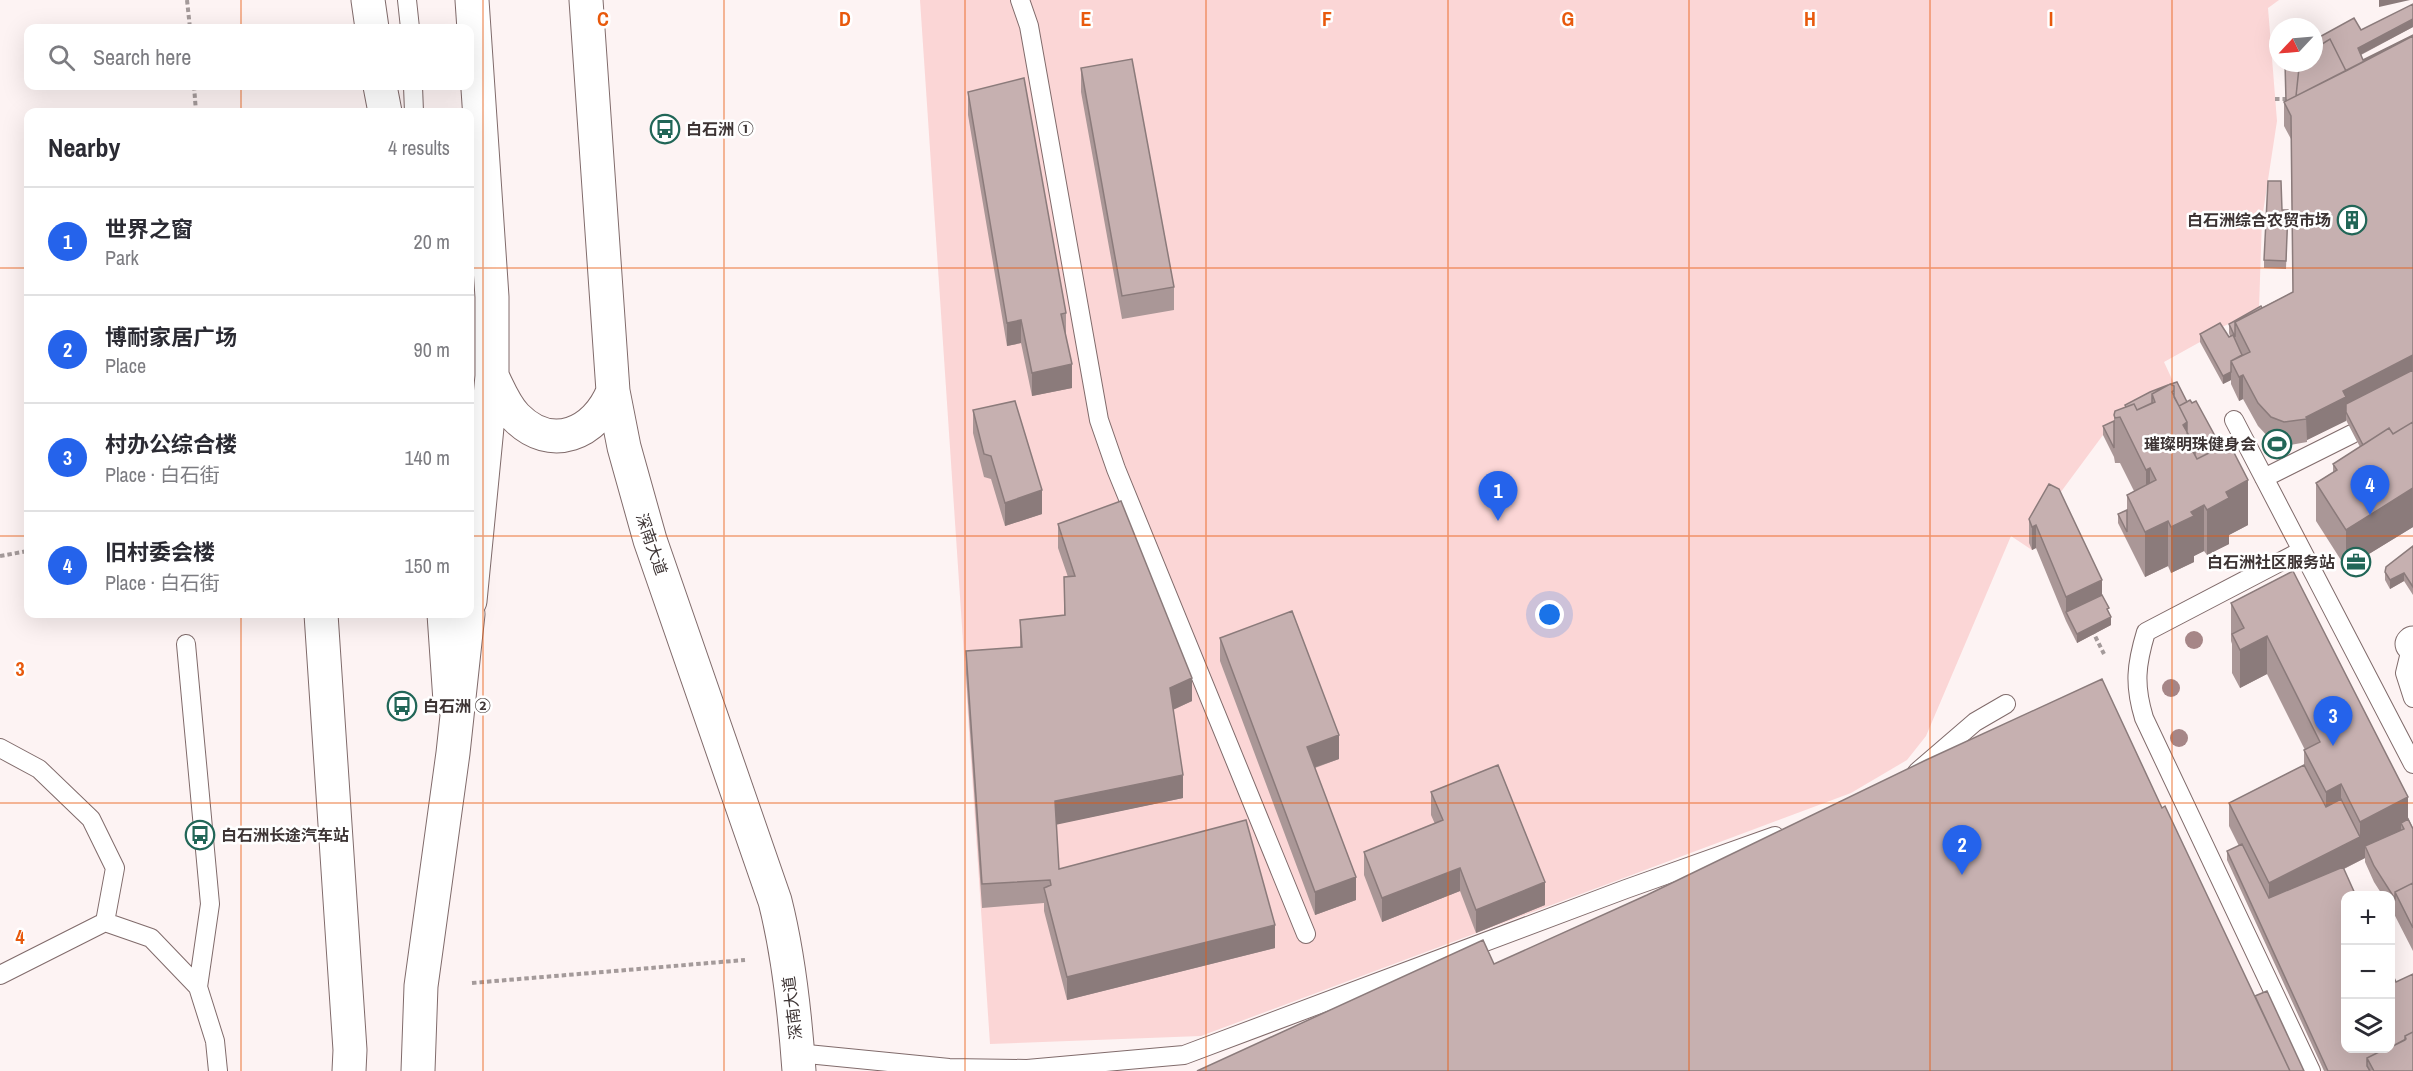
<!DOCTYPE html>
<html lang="en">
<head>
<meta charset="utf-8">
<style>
	:root { --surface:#fff; --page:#f7f7f7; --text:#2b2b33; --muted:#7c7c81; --line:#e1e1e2; --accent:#2563eb }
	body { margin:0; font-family:"Archivo Narrow","Noto Sans SC",sans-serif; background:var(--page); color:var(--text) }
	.controls { position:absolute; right:18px; bottom:18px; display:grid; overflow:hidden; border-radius:12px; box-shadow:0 6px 24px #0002 }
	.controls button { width:54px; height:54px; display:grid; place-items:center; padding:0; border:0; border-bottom:2px solid var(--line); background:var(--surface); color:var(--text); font:30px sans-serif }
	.compass { position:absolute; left:2269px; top:18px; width:54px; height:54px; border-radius:50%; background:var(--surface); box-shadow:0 6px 24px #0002; rotate:244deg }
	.you { position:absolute; left:1550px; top:615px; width:21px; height:21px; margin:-15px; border:4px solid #fff; border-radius:50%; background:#1a73e8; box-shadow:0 0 0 9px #1a73e833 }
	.badge { display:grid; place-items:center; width:39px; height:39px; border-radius:50%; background:var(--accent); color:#fff; font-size:20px; font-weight:700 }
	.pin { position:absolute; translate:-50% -50px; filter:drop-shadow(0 2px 3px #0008) }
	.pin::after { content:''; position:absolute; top:32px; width:21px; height:18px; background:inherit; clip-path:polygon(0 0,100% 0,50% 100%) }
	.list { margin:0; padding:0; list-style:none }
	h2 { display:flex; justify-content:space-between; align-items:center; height:78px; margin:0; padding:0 24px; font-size:26px }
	h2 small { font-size:20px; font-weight:400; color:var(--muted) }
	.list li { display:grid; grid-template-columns:39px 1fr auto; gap:18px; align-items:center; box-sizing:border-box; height:108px; padding:0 24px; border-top:2px solid var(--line) }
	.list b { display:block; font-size:22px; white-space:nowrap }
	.list p { margin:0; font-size:20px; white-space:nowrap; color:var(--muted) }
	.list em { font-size:20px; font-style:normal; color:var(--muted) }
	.icon { flex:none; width:33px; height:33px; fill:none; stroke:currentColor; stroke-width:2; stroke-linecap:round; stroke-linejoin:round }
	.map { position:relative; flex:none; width:2413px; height:1071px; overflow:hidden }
	.search { position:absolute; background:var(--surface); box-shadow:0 6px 24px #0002; left:24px; top:24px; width:450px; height:66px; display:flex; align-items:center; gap:15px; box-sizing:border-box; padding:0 21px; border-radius:12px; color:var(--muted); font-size:22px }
	.panel { position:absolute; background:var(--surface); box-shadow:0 6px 24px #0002; left:24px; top:108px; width:450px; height:510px; border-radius:12px }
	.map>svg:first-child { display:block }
</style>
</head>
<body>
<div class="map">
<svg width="2413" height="1071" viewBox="0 0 2413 1071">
	<rect width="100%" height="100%" fill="#fdf3f3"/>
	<!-- green -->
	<path fill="#fbd6d6" d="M920,0H2279L2268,8L2277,121L2262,219L2259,309L2206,335L2200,342L2164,362L2177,390L2103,435L2049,508L2032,550L2011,536L1926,736L1907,760L1851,793L1201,1036L990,1044Z"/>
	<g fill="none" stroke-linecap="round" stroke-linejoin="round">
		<!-- service casing -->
		<g stroke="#806b6b" stroke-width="20">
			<path id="service" d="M407,0L410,28
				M1020,0L1029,26L1099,420L1116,469L1306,934
				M413,86L414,112
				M2234,420L2413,764
				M2264,478L2352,434
				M2301,551L2146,632C2136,665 2134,685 2144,718L2311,1071
				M186,644L210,904L198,987
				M2412,644L2405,673L2413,698
				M0,748L39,769L91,819L115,868L105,922
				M1917,772L1975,722L2006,704
				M0,975L105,922L151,938L198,987L215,1041L218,1071
				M797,1053L949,1068L1027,1069L1184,1055L1626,889L1775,836"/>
		</g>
		<!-- minor casing -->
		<g stroke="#806b6b" stroke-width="35">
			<path id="minor" d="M321,614L350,1050L349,1071
				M2412,644L2413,643"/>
		</g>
		<!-- secondary casing -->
		<g stroke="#806b6b" stroke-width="35">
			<path id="secondary" d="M368,0L372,28
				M380,86L385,112
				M444,614L450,701"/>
		</g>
		<!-- primary casing -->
		<g stroke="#806b6b" stroke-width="35">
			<path id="primary" d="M586,0L613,391L624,447L650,540L775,901C789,956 795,1014 799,1071
				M492,376C499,390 505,406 516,417C551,453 596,434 613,391
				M470,601L492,376V297L472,0
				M418,1071L421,986L453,753L468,614"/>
		</g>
		<!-- path -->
		<path stroke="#a49a9a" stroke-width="4" stroke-dasharray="4.5 3" stroke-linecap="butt" d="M187,0L190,28
			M194,86L196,112
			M2275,99H2290
			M0,556L28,551
			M2092,630L2104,654
			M472,983L745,960"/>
		<!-- service -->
		<use href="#service" stroke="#fff" stroke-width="18"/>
		<!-- minor -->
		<use href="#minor" stroke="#fff" stroke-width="33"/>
		<!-- secondary -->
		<use href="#secondary" stroke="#fff" stroke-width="33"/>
		<!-- primary -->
		<use href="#primary" stroke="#fff" stroke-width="33"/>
	</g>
	<!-- trees -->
	<g fill="#a68687">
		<circle cx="2194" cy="640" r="9"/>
		<circle cx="2171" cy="688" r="9"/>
		<circle cx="2179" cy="738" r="9"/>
	</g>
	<!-- wall -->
	<path fill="#aa9797" d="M2413,27L2361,55L2363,60L2413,35V527L2346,568L2316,521V483L2333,472V464L2360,447L2346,420L2307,440V442L2284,446L2271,440L2258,426L2243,399L2239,401L2231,384V380L2223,384L2200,342V334L2229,337L2230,336L2229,333V324L2293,292L2291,139L2284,126V102L2361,30Z
		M1081,68L1174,287V310L1122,319L1081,92Z
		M968,92L1066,313V336L1072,388L1032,396L1021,343L1007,346L968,115Z
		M2282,210H2288L2286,269L2264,268V260Z
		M2150,392L2248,525L2229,535V544L2207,555L2204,551L2194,556V562L2171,573L2168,566L2145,577L2118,523V514L2127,510V495L2134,491L2120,463H2115L2114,457L2103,435V426L2114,421V415L2125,407V405Z
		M973,410L1042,514L1005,526L991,479L984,477L973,433Z
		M2029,519L2102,595L2109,613L2111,625L2077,643L2066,621L2036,548L2032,550L2029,543Z
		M1058,524L1192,701L1173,710L1183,798L1056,824L1059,869L1275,948L1067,1000L1044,911V903L982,908L966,674V651L1020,647V620L1064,615V577H1068L1058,548Z
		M2413,546V595L2404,581L2390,589L2385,580V572Z
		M2293,571L2413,828V824V951L2391,908V896H2383L2374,882L2365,862V858L2344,869L2413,1071H2324L2227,860V851L2239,846L2229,826V803L2304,765V750H2305L2267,674L2240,688L2232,673V644L2231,641V603Z
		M1220,638L1339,759L1315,768L1356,900L1315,915L1220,661Z
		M1431,792L1545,905L1476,933L1460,891L1382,922L1364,875V852L1435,824L1431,815Z"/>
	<!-- shaded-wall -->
	<path fill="#8b7b7b" d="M2379,0H2410L2379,7Z
		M2413,19V27L2358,56V48Z
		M1021,320V343L1007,346V323Z
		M2413,355V378L2346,412V421L2307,440L2306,417L2343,391Z
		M1072,364V388L1032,396V373Z
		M2231,372V380L2223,384V376Z
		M2243,375V399L2239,401V377Z
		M2187,422V462L2183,425Z
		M2150,468V513L2146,515V470Z
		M2248,480V525L2229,535V544L2207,555V510L2226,492Z
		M2413,488V527L2346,568V530Z
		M1042,490V514L1005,526V503Z
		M2204,505V551L2194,556V562L2171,573V527L2191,512Z
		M2168,521V566L2145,577V532Z
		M2036,525V548L2032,550V527Z
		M2404,573V581L2390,589V580Z
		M2102,580V603L2066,612V597Z
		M2111,617V625L2077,643V634Z
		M2267,636V674L2240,688V650Z
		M1192,678V701L1170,711V688Z
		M1339,735V759L1307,770V747Z
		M1183,775V798L1055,825V801Z
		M2341,784V822L2326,830V792Z
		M2408,797V836L2401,823V839L2365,846V858L2269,906V883L2360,837V822Z
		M1460,868V891L1382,922V898Z
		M1356,877V900L1315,915V892Z
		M1545,882V905L1476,933V910Z
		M1275,925V948L1067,1000V977Z"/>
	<!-- building -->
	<path fill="#c6b0b0" stroke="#8b7b7b" stroke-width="1.5" d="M2413,4V19L2358,48L2363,60L2413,35V36L2346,71L2330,39L2314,49V40L2354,18L2361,30Z
		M2413,36V355L2343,391L2346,397L2306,417L2307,419L2284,422L2271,417L2258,403L2243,375L2239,377L2231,361L2250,352L2235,322L2293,292L2291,116L2284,102Z
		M2330,39L2346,71L2296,96L2299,68L2301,63H2314V49Z
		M1132,59L1174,287L1122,296L1081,68Z
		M2285,63H2301L2299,68L2296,96L2286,101Z
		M1024,78L1066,313L1061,314L1072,364L1032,373L1021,320L1007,323L968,92Z
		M2268,181H2281L2282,210H2288L2286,261L2264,260Z
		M2261,306L2262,308L2235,322V337L2229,324Z
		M2220,323L2229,337L2233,335L2242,355L2231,361V372L2223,376L2200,334Z
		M2413,370V422L2393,434L2389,428L2363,445L2346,412V404Z
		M2177,382L2187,402L2179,406L2174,397V386L2171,384Z
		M2170,384L2174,386V390L2172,392L2187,422L2183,425L2195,446L2191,448L2197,459L2229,443L2248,480L2226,492L2229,498L2207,510L2204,505L2191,512L2194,516L2171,527L2168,521L2145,532L2127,495L2156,480L2150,468L2146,470L2120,417L2115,418L2114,415L2115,411L2134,404L2137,410L2155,402L2152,394Z
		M2168,385L2152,394V403L2137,410L2134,404L2126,407L2125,405L2150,392Z
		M2190,400L2192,403L2196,401L2221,447L2197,459L2195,455V446L2187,433V422L2179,406Z
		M1015,401L1042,490L1005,503L991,456L984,454L973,410Z
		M2114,421V448L2103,426Z
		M2413,422V488L2346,530L2316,483L2337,470L2333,464L2389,428L2393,434Z
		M2049,484L2059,489L2102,580L2066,597L2036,525L2032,527L2029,519Z
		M1121,501L1192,678L1170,688L1183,775L1055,801L1059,869L1246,820L1275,925L1067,977L1044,888L1051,885L1050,880L982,884L966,651L1022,647L1020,620L1065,615L1064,577L1075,576L1058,524Z
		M2127,510V532L2118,514Z
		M2413,546V587L2404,573L2390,580L2385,572L2386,567Z
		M2293,571L2408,797L2360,822L2341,784L2326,792L2304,750L2320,742L2267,636L2240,650L2232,634L2244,628L2231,603Z
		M2102,595L2109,608L2107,609L2111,617L2077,634L2066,612Z
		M1292,611L1339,735L1307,747L1356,877L1315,892L1220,638Z
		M2102,679L2162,808L2165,806L2290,1071H1197L1483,940L1494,964L1647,895L1926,760Z
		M1498,765L1545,882L1476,910L1460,868L1382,898L1364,852L1443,820L1431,792Z
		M2304,765L2326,807L2341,799L2360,837L2269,883L2229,803Z
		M2408,819L2413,829V883L2395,892V899L2374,866L2365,846L2404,829L2401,823Z
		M2242,844L2269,898L2343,867L2356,896H2346V1048H2387L2367,1058V1066L2370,1071H2328L2227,851Z
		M2413,883V928L2395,892Z
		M2391,971L2396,982L2413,974V1032L2405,1036V1040L2391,1047Z
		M2267,991L2304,1071H2290L2255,996Z
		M2413,1032V1071H2374L2367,1058L2387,1048H2391V1047L2406,1039L2405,1036Z"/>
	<!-- grid -->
	<path fill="none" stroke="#e8590c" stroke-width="1.5" stroke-opacity="0.55" d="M241,0V28M483,0V1071M724,0V1071M965,0V1071M1206,0V1071M1448,0V1071M1689,0V1071M1930,0V1071M2172,0V1071M241,86V112M0,268H28M470,268H2413M0,536H28M470,536H2413M241,614V1071M0,803H2413"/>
	<!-- icons -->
	<defs>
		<g id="bus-ring" transform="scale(1.5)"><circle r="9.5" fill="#fff" stroke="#216657" stroke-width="1.5"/><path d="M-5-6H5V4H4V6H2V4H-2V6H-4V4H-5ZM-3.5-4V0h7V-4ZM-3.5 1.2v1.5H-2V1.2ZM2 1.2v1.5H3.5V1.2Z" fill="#216657"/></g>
		<g id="building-ring" transform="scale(1.5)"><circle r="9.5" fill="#fff" stroke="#216657" stroke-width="1.5"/><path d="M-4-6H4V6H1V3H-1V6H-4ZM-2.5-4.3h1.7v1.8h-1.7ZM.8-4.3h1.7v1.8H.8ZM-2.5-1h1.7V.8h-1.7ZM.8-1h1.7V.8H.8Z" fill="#216657"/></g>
		<g id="stadium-ring" transform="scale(1.5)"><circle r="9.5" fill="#fff" stroke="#216657" stroke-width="1.5"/><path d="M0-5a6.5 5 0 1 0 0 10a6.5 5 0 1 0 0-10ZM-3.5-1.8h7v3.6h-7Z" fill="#216657"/></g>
		<g id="office-ring" transform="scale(1.5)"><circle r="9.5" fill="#fff" stroke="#216657" stroke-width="1.5"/><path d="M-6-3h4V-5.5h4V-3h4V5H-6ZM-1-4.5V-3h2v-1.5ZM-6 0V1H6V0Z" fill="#216657"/></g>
	</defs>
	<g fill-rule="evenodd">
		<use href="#bus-ring" x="665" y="129"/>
		<use href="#building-ring" x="2352" y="220"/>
		<use href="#stadium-ring" x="2277" y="444"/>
		<use href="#office-ring" x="2356" y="562"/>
		<use href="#bus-ring" x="402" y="706"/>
		<use href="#bus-ring" x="200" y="835"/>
	</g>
	<g text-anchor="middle" stroke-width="5" stroke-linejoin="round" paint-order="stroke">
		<!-- poi labels -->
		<g font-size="16" font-weight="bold" fill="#3d3434" stroke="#fff" text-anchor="start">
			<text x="686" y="135">白石洲 ①</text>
			<text x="2331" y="226" text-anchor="end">白石洲综合农贸市场</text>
			<text x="2256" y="450" text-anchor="end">璀璨明珠健身会</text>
			<text x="2335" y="568" text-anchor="end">白石洲社区服务站</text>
			<text x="423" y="712">白石洲 ②</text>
			<text x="221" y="841">白石洲长途汽车站</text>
		</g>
		<!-- street labels -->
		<g font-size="16" fill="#3d3434" stroke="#fff">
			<text transform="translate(652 544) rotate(71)" y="6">深南大道</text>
			<text transform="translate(792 1008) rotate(-97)" y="6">深南大道</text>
		</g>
	</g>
	<g font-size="20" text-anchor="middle" font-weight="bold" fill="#e8590c" stroke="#fff" stroke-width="5" stroke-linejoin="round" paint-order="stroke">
		<text x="603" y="26">C</text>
		<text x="845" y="26">D</text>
		<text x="1086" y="26">E</text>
		<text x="1327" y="26">F</text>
		<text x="1568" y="26">G</text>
		<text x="1810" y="26">H</text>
		<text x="2051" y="26">I</text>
		<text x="20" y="676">3</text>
		<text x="20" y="944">4</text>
	</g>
</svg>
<div class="controls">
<button>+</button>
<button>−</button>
<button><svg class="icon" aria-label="layers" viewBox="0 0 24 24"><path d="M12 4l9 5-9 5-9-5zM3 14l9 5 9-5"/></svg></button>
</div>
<svg class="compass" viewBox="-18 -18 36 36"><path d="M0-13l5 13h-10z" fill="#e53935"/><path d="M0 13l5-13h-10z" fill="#7c7c81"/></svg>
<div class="you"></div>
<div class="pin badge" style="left:1498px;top:521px">1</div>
<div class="pin badge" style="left:1962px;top:875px">2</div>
<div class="pin badge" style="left:2333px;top:746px">3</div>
<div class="pin badge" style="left:2370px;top:515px">4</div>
<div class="search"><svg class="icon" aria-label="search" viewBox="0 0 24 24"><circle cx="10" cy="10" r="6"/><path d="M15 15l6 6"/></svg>Search here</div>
<section class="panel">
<h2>Nearby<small>4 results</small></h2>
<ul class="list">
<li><span class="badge">1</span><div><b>世界之窗</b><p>Park</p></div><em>20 m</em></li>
<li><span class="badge">2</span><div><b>博耐家居广场</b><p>Place</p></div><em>90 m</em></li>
<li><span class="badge">3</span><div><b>村办公综合楼</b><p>Place · 白石街</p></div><em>140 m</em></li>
<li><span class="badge">4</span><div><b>旧村委会楼</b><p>Place · 白石街</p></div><em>150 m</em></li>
</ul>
</section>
</div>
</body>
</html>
